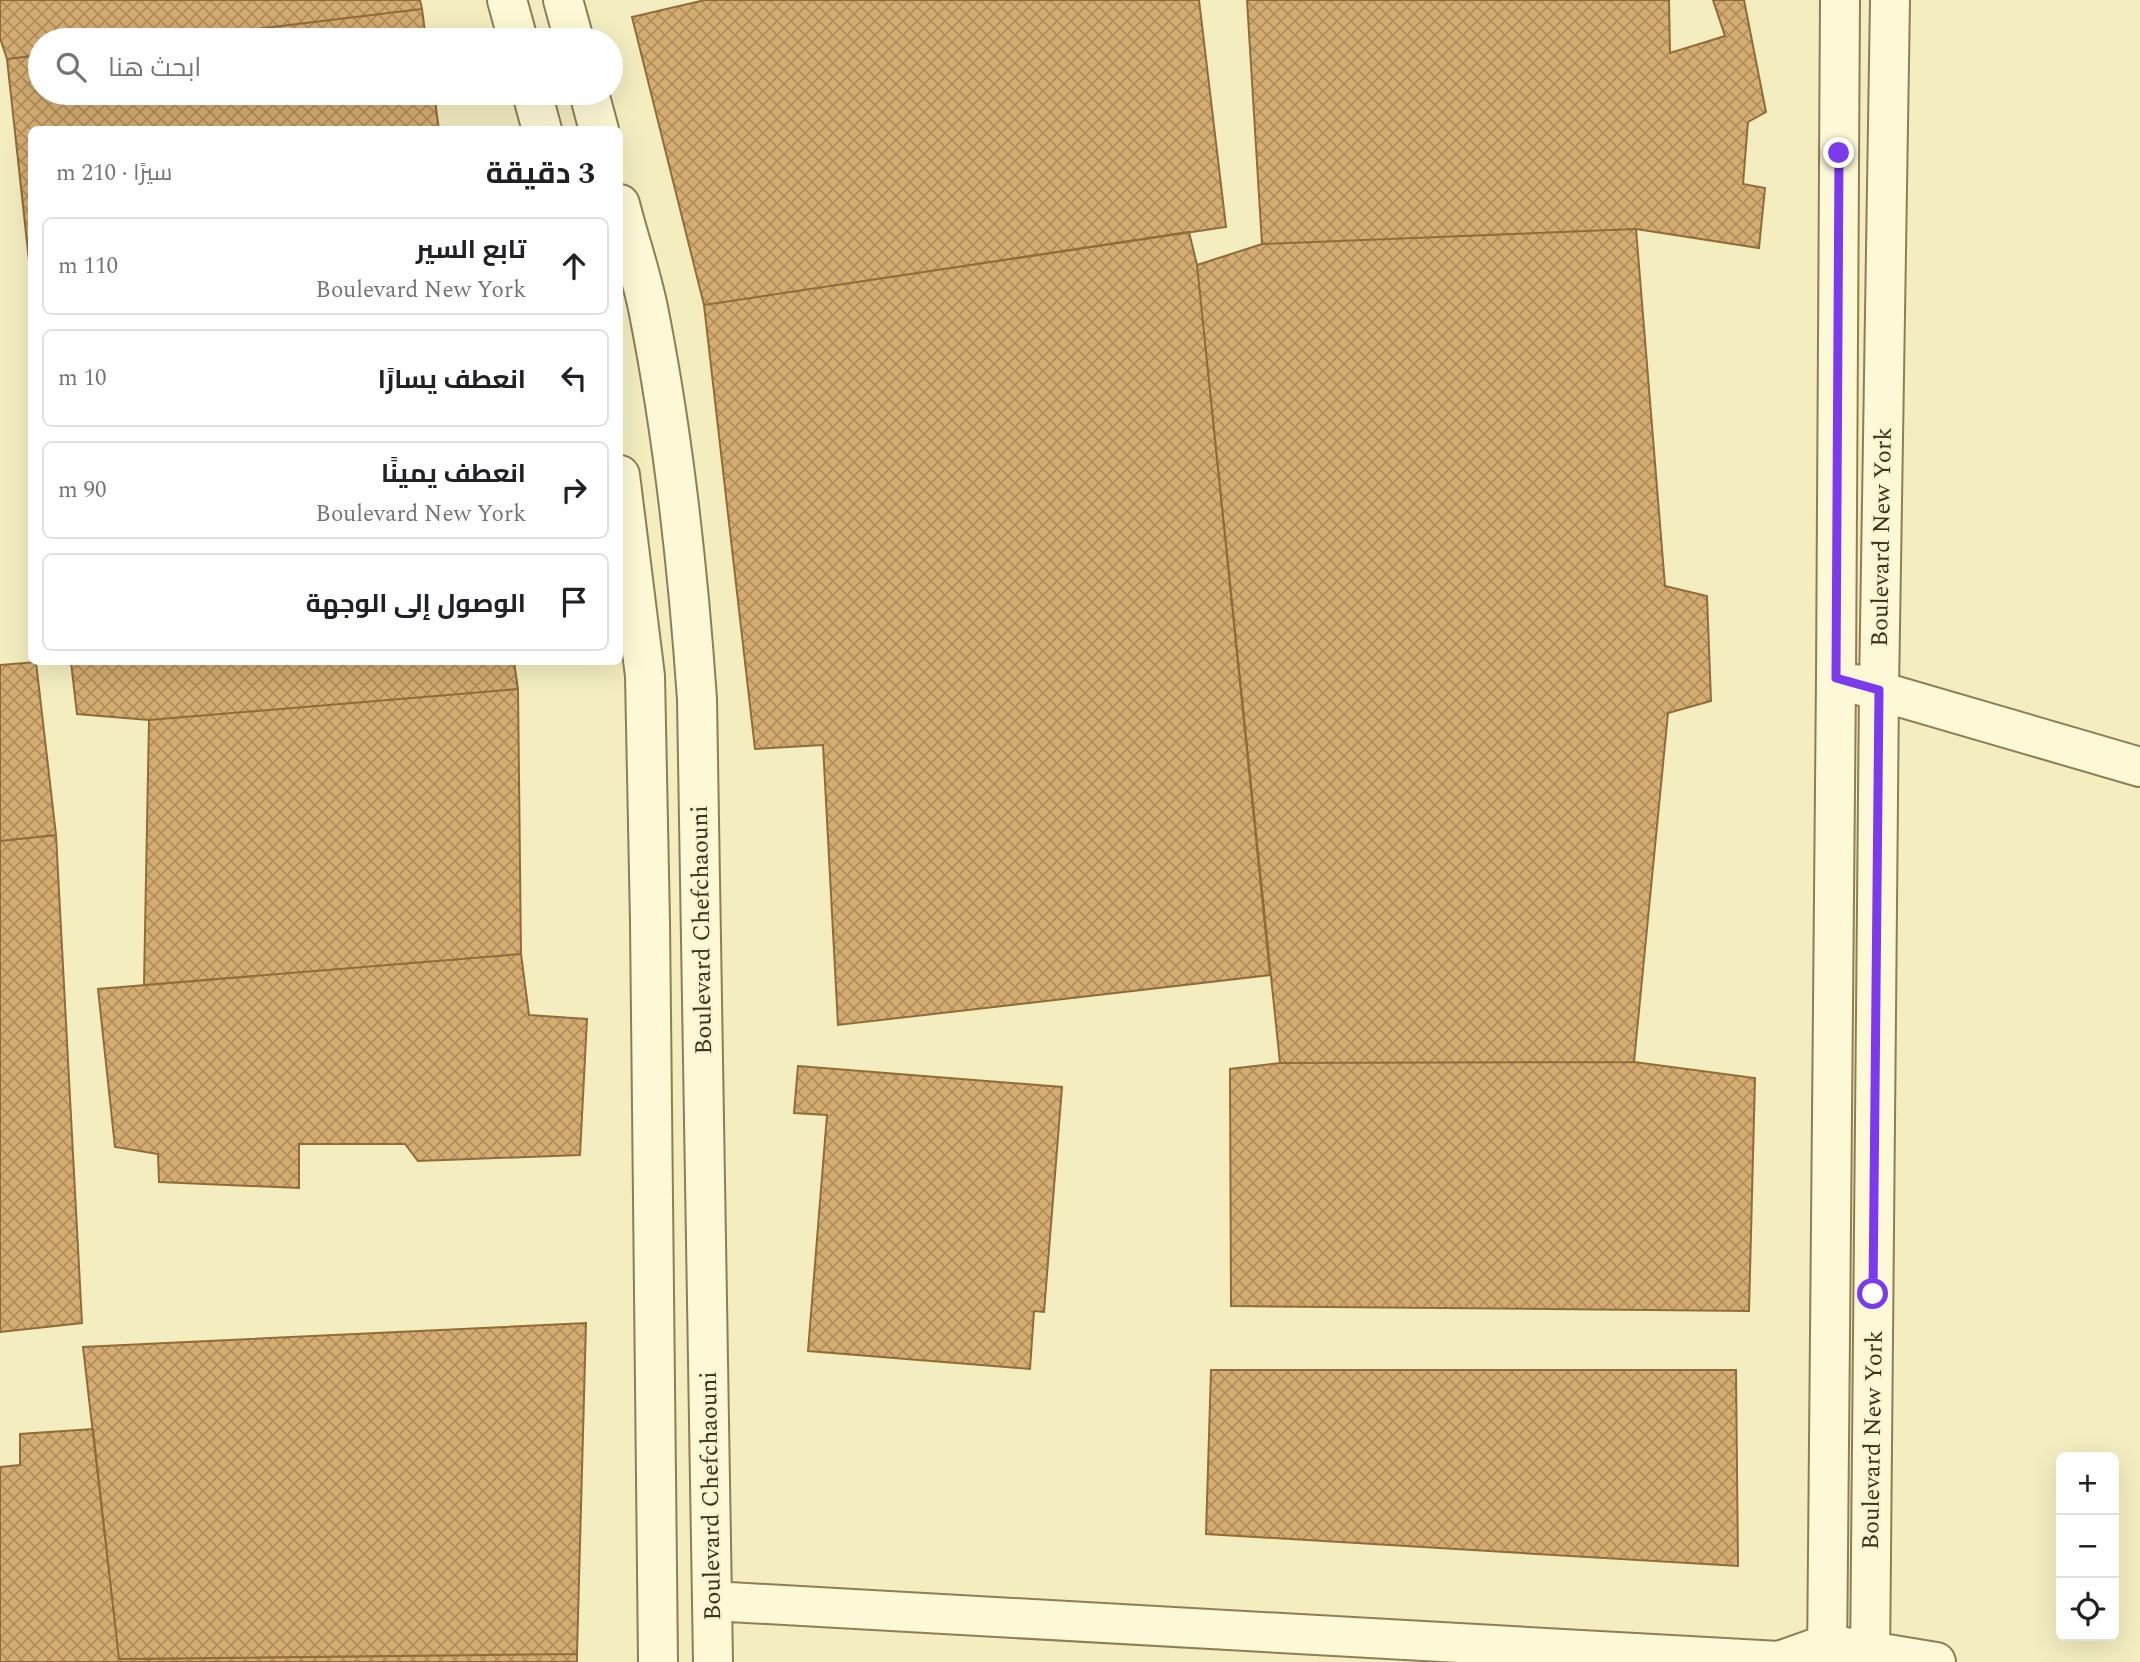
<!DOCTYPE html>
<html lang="ar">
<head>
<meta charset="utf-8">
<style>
	:root { --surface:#fff; --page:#f6f6f6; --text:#202124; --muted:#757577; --line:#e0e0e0 }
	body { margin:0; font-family:Spectral,Cairo,serif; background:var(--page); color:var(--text); direction:rtl }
	.controls { position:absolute; right:21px; bottom:21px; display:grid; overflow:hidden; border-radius:10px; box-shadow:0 7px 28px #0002 }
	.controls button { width:63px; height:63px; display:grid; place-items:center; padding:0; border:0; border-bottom:2px solid var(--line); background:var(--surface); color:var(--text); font:35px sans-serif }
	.stop { position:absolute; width:21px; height:21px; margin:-16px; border:5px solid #7c3aed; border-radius:50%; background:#fff }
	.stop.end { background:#7c3aed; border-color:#fff; box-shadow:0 2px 7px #0008 }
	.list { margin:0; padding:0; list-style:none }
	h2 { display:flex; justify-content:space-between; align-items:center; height:91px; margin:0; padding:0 28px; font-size:30px }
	h2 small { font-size:23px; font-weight:400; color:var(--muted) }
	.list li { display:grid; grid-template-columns:46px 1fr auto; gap:21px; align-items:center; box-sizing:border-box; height:98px; margin:0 14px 14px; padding:0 14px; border:2px solid var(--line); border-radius:10px }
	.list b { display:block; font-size:26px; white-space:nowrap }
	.list p { margin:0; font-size:23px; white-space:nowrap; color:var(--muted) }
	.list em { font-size:23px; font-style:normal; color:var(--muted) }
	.icon { flex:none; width:38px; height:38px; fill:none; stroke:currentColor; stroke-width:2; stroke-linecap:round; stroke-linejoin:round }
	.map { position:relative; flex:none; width:2140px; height:1662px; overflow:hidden; direction:ltr }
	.search { position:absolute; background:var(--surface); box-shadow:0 7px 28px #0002; left:28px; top:28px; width:595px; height:77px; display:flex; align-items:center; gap:18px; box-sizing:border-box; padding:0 24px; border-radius:38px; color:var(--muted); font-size:26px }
	.panel { position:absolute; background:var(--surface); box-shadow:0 7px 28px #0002; left:28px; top:126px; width:595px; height:539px; border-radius:10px; direction:rtl }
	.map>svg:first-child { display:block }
</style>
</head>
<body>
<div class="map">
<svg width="2140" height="1662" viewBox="0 0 2140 1662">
	<defs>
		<pattern id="building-cross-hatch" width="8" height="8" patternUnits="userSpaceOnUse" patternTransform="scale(1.75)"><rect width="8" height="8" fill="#d6ad71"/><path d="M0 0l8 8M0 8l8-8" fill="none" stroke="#af8d5c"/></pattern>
	</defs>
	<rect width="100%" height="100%" fill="#f3edc0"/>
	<!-- building -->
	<path fill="url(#building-cross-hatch)" stroke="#916b38" stroke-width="2" d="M0,0H420L422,9L165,40H40V55L7,59L0,38Z
		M705,0H1199L1226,227L704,305L632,17Z
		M1247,0H1669L1670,53L1725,36L1713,0H1744L1766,112L1748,122L1743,184L1765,188L1759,248L1636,229L1262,244Z
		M422,9L426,40H165Z
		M40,55V93H434L439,130H32V288L7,59Z
		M1636,229L1665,586L1707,596L1711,701L1668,713L1634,1062L1280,1063L1197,265L1262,244Z
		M1189,232L1197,265L1270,975L838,1025L823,745L755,749L704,305Z
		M36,662L56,835L0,841V665Z
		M71,662H514L518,689L149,720L77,714Z
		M518,689L521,954L144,985L149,720Z
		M56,835L82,1323L0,1332V841Z
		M521,954L529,1015L587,1019L580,1155L418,1161L405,1144H299V1188L159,1182L158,1154L115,1147L98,989Z
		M1634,1062L1755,1078L1749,1311L1231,1306L1230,1069L1280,1063Z
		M798,1066L1062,1087L1044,1312L1034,1311L1030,1369L808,1351L827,1115L794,1113Z
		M586,1323L577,1654L119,1659L83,1347Z
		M1211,1370H1736L1738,1566L1206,1534Z
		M93,1429L119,1659H149V1662H0V1467L20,1465V1434Z
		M577,1654V1662H149V1659Z"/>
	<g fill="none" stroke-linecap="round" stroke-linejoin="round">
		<!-- minor casing -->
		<g stroke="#8f7e55" stroke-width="42">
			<path id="minor" d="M507,0L518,40
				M563,0L574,40
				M532,93L542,130
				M589,93L599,130
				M620,204C629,240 642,276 649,313C674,440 688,569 697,699L713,1662
				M620,475L645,676L650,922L658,1662
				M1855,684L2140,767
				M712,1601L1779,1661L1827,1644L1936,1662
				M1827,1662L1836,678L1840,0
				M1870,1662L1879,690L1890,0"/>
		</g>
		<!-- minor -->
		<use href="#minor" stroke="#fdf8d5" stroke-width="38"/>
	</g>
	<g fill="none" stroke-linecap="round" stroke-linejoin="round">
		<!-- route -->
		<path stroke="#7c3aed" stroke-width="9" d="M1839,153L1836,678L1879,690L1873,1294"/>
	</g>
	<g text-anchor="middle" stroke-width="5" stroke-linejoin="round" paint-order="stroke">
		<!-- street labels -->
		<g font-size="24" fill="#3d311c" stroke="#faf5d1">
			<text transform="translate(1881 537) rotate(-89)" y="8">Boulevard New York</text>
			<text transform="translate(701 930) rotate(-91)" y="8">Boulevard Chefchaouni</text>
			<text transform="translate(1872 1440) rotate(-89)" y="8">Boulevard New York</text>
			<text transform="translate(710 1496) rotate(-91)" y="8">Boulevard Chefchaouni</text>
		</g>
	</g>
</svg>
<div class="controls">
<button>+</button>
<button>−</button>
<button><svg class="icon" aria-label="locate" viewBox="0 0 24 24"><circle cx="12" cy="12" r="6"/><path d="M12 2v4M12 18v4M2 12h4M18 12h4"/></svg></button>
</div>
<div class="stop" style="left:1873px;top:1294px"></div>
<div class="stop end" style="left:1839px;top:153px"></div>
<div class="search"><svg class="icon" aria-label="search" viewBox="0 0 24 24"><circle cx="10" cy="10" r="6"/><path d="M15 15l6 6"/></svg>ابحث هنا</div>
<section class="panel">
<h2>3 دقيقة<small>سيرًا · 210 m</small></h2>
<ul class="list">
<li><svg class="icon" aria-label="ahead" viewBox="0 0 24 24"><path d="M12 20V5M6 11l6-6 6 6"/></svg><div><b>تابع السير</b><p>Boulevard New York</p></div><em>110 m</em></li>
<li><svg class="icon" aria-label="left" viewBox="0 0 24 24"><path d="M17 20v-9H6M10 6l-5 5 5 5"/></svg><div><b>انعطف يسارًا</b></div><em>10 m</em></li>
<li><svg class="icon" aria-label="right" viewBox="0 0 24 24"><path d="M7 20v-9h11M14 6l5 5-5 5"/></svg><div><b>انعطف يمينًا</b><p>Boulevard New York</p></div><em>90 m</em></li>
<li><svg class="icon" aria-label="arrive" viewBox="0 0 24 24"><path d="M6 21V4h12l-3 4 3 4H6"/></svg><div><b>الوصول إلى الوجهة</b></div></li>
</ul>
</section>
</div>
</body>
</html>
